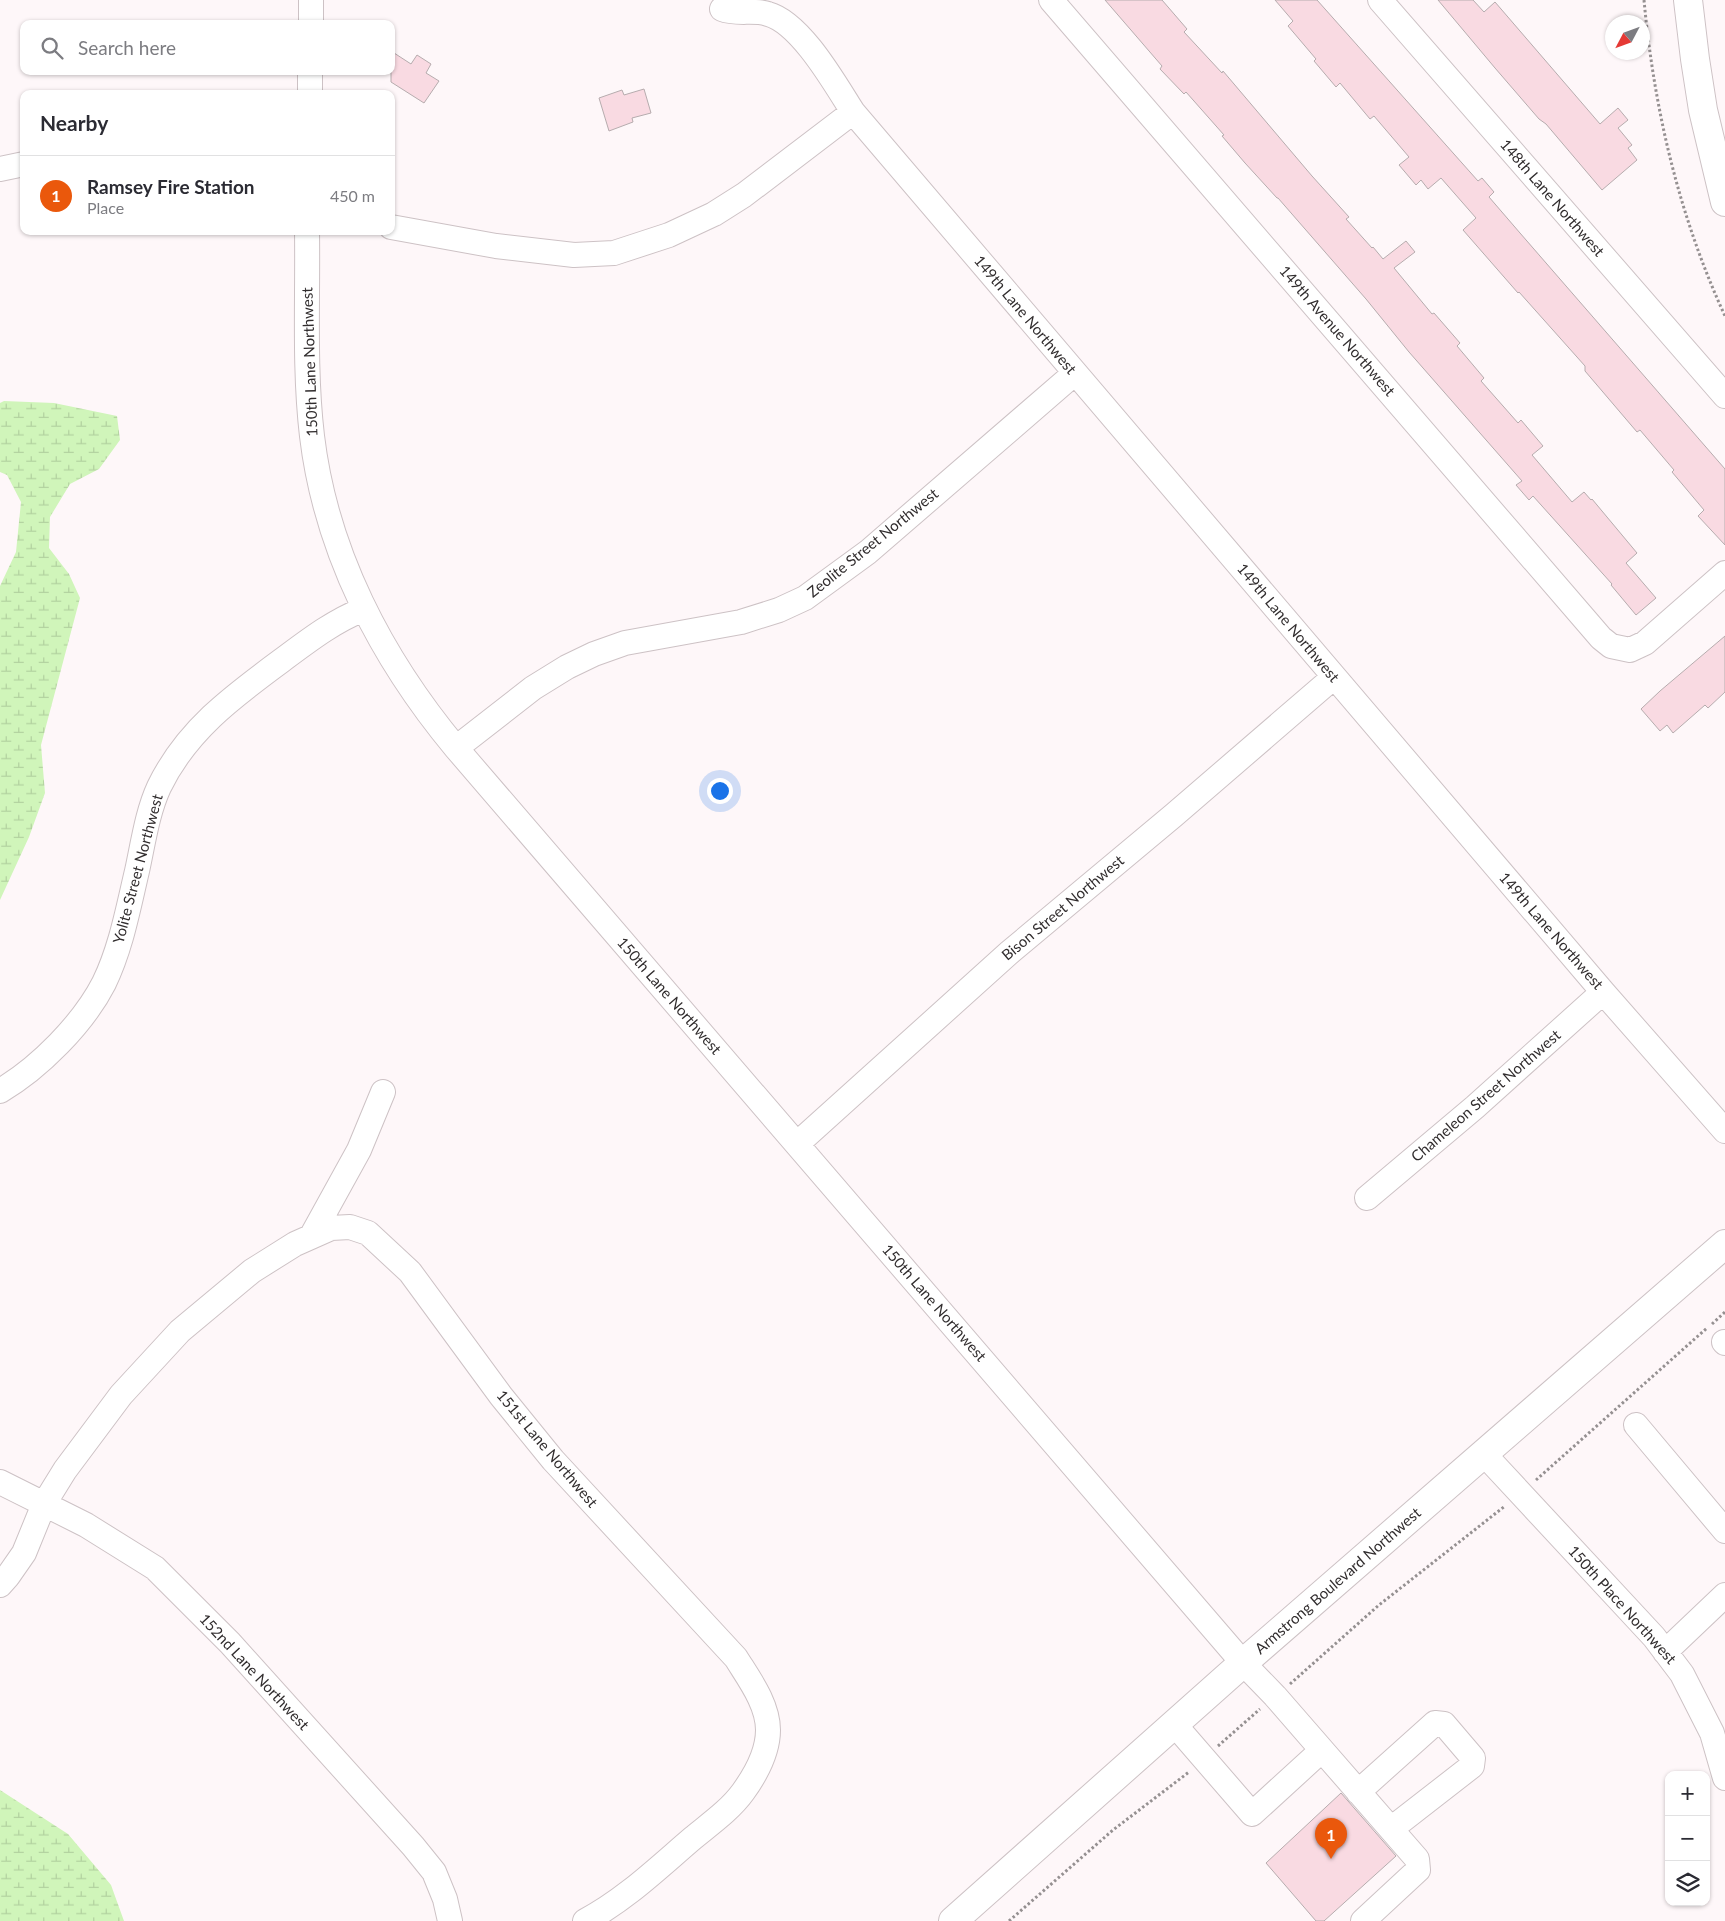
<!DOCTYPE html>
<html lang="en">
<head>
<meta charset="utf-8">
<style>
	:root { --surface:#fff; --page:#f7f7f7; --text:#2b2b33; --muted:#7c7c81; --line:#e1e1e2; --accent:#ea580c }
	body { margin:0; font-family:Lato,sans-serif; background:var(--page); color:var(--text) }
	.controls { position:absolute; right:15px; bottom:15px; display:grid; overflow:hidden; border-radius:10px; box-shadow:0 1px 4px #0004 }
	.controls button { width:45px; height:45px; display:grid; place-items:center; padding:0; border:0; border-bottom:1px solid var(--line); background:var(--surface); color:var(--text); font:25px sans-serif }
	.compass { position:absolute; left:1605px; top:15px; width:45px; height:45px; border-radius:50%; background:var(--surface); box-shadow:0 1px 4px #0004; rotate:229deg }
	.you { position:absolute; left:719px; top:790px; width:18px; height:18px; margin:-12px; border:4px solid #fff; border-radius:50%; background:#1a73e8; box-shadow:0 0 0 8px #1a73e833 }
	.badge { display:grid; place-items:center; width:32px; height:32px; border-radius:50%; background:var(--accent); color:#fff; font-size:16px; font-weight:700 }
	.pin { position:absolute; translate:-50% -41px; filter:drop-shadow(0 1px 2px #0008) }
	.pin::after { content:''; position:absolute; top:26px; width:18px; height:15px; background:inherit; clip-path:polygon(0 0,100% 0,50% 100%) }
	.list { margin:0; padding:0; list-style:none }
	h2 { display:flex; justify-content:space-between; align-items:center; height:65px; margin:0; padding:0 20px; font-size:21px }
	h2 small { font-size:16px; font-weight:400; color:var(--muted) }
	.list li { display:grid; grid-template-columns:32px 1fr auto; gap:15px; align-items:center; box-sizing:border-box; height:80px; padding:0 20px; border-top:1px solid var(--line) }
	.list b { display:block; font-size:19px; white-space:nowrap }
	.list p { margin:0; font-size:16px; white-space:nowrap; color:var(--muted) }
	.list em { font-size:16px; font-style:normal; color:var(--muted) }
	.icon { flex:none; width:28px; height:28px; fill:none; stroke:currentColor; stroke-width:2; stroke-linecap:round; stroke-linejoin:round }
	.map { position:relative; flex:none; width:1725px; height:1921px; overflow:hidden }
	.search { position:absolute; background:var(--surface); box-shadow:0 1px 4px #0004; left:20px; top:20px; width:375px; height:55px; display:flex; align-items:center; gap:12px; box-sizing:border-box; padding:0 18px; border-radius:10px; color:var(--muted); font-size:19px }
	.panel { position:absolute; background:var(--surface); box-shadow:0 1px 4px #0004; left:20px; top:90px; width:375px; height:145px; border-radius:10px }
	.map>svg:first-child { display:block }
</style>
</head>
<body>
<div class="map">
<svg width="1725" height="1921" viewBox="0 0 1725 1921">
	<defs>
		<pattern id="wetland-marsh" width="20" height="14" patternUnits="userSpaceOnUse" patternTransform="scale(1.25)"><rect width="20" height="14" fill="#d0f5ba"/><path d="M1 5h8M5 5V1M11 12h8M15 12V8" fill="none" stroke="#b3d2a0"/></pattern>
	</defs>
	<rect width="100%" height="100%" fill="#fef7f9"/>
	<!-- wetland -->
	<path fill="url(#wetland-marsh)" d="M4,401L54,403L117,416L120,440L99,469L70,484L50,517L49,548L69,574L80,598L41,745L45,793L29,837L0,900V586L16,552L21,502L7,475L0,472V403Z
		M0,1790L68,1834L111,1885L124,1921H0Z"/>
	<!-- building -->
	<path fill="#f9dae2" stroke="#b6acae" d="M1105,0H1162L1187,29L1184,32L1222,73L1223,71L1312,176L1349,217L1346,219L1372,248L1373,247L1383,259L1406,241L1415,252L1394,268L1432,314L1434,313L1460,343L1457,346L1484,378L1481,381L1518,423L1521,420L1543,446L1532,455L1572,502L1584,492L1591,500L1592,499L1637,553L1626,563L1656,598L1636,615L1611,585L1612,584L1533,496L1529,500L1516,485L1522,481L1409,352L1366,299L1278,198H1277L1245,163L1222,136L1224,135L1186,92L1184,94L1160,69L1162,66Z
		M1275,0H1317L1478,181L1482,178L1494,192L1489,197L1520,233L1725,469V545L1698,516L1704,510L1672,472L1674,470L1640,430L1637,432L1585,371V366L1519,292L1518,293L1463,230L1476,218L1441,178L1428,189L1421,180L1416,185L1399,165L1409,157L1374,116L1370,119L1340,83L1336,87L1314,61L1316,59L1288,26L1293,21Z
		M1438,0H1473L1484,12L1495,2L1600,124L1618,108L1628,120L1618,128L1632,145L1628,148L1637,160L1602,190L1546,124L1539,119L1495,68Z
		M391,51L411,64L417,55L431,64L426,73L439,81L424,103L391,82Z
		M644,89L651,113L632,118L633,122L609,131L599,98L622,90L624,95Z
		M1725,636V692L1708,708L1705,705L1673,733L1667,725L1660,731L1641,709L1660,691Z
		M1341,1793L1396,1856L1324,1921H1316L1266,1863Z"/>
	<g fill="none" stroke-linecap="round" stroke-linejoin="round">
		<!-- minor casing -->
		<g stroke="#cdc2c5" stroke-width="26">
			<path id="minor" d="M1051,0L1601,638L1611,646L1630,650L1645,643L1725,573
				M1380,0L1725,396
				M722,9C737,15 754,9 768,14C801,23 835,84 853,112L1603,992L1725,1131
				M311,24V0
				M310,94V71
				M0,169L24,164
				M391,227L496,246L574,255L614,253L669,235L714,214L744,195L853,112
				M307,231C308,299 304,368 312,436C326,553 382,659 456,748L1243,1663L1275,1696L1322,1750L1252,1814L1175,1725
				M456,748L533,688L567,667L594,654L625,643L741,622L779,610L805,598L868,552L1075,373
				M0,1091C39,1068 83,1024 104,983C121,948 128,909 137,871C143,844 147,813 159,787C186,731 232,697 281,661C308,641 332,622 364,609
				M797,1144L1010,952L1174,815L1334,677
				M1367,1198L1475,1107L1603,992
				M311,1237L359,1150L383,1092
				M1724,1342L1725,1343
				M1636,1425L1725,1531
				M1484,1454L1654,1637L1682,1674L1712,1733L1725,1778
				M0,1482L86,1525L155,1568L230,1643L413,1846L434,1872L445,1899L450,1921
				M0,1585L8,1576L24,1553L44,1504L65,1470L121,1395L180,1331L252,1271L295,1244L331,1228L350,1227L368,1233L410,1272L501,1396L553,1460L736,1658C749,1679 768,1704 768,1730C768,1753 756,1774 743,1792C730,1810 710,1824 693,1838C659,1867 625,1900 585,1921
				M1665,1652L1725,1595
				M1322,1750L1417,1859L1418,1870L1363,1921
				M1358,1792L1435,1723L1444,1724L1473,1758L1472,1766L1391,1829"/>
		</g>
		<!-- major casing -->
		<g stroke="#cdc2c5" stroke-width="30">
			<path id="major" d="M1688,0L1695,59L1703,110L1725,202
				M953,1921L1243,1663L1725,1244"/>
		</g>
		<!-- path -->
		<path stroke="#959091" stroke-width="3" stroke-dasharray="2.5 2.5" stroke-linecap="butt" d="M1644,0C1654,109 1679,216 1725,316
			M1712,1324L1725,1312
			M1536,1480L1707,1328
			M1290,1684L1379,1605L1505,1506
			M1218,1746L1260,1709
			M1009,1921L1113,1830L1189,1772"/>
		<!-- minor -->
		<use href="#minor" stroke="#fff" stroke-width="24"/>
		<!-- major -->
		<use href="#major" stroke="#fff" stroke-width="28"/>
	</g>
	<g text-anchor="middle" stroke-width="5" stroke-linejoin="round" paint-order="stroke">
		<!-- street labels -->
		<g font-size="15" fill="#312d2e" stroke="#fff">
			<text transform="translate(1552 198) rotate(49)" y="5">148th Lane Northwest</text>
			<text transform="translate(1025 315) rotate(50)" y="5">149th Lane Northwest</text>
			<text transform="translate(1337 331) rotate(49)" y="5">149th Avenue Northwest</text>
			<text transform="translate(310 362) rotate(-92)" y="5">150th Lane Northwest</text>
			<text transform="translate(873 543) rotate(-39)" y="5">Zeolite Street Northwest</text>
			<text transform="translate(1288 623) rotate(50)" y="5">149th Lane Northwest</text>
			<text transform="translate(138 869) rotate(-75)" y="5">Yolite Street Northwest</text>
			<text transform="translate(1063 908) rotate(-40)" y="5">Bison Street Northwest</text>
			<text transform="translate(1551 931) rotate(49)" y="5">149th Lane Northwest</text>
			<text transform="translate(669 996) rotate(49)" y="5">150th Lane Northwest</text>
			<text transform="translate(1486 1096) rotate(-41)" y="5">Chameleon Street Northwest</text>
			<text transform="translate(934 1303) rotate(49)" y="5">150th Lane Northwest</text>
			<text transform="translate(547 1449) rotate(50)" y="5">151st Lane Northwest</text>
			<text transform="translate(1338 1581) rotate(-41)" y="5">Armstrong Boulevard Northwest</text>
			<text transform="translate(1622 1605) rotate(48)" y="5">150th Place Northwest</text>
			<text transform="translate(254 1672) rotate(47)" y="5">152nd Lane Northwest</text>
		</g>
	</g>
</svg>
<div class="controls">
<button>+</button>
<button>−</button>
<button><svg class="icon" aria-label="layers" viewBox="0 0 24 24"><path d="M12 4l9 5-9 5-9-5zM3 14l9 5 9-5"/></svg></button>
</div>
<svg class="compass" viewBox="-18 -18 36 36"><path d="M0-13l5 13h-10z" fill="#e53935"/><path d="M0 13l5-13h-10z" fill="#7c7c81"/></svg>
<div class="you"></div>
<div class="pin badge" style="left:1331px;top:1859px">1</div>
<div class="search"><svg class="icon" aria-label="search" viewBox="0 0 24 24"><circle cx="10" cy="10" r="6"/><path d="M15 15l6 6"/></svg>Search here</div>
<section class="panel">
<h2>Nearby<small></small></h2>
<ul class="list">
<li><span class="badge">1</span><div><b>Ramsey Fire Station</b><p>Place</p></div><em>450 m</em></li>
</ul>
</section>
</div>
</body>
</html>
